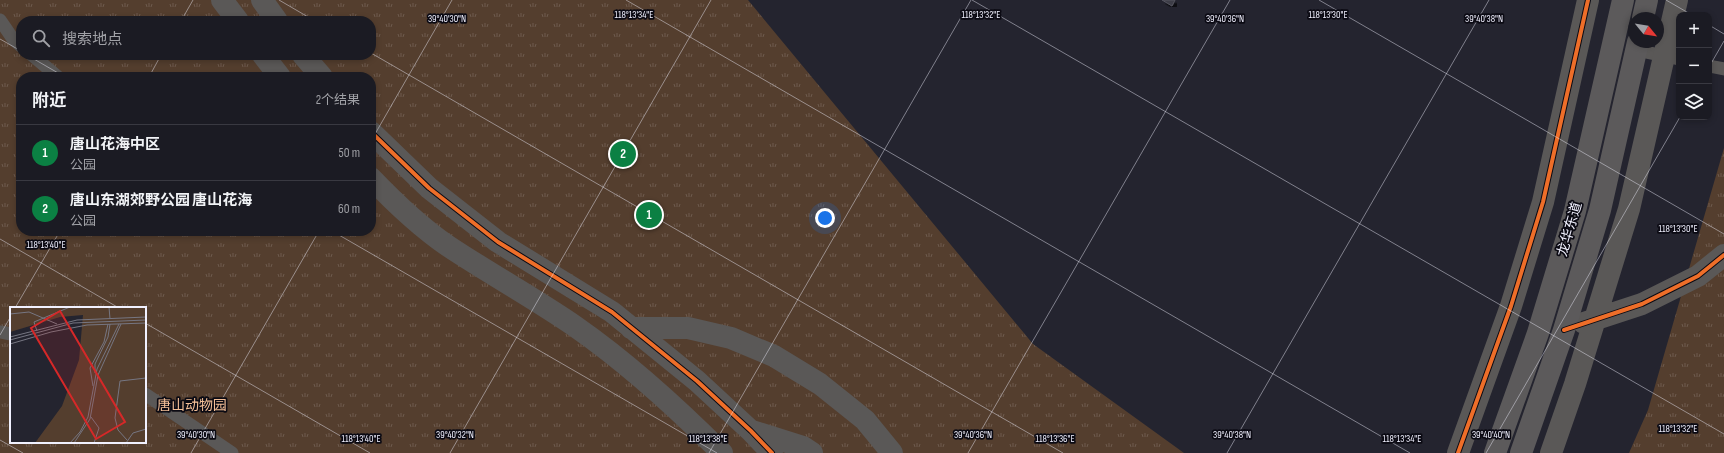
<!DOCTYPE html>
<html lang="zh">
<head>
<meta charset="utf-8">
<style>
	:root { --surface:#1b1b23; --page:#282830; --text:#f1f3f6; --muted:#a0a1a6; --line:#393941; --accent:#0b8043 }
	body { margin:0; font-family:"Sofia Sans Condensed","Noto Sans SC",sans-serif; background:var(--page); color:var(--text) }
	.controls { position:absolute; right:12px; top:12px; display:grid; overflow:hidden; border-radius:8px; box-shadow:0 2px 6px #0003 }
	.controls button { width:36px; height:36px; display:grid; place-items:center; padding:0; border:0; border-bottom:1px solid var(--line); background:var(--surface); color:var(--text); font:20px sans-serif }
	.compass { position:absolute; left:1628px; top:12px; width:36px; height:36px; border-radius:50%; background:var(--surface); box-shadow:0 2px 6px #0003; rotate:120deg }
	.you { position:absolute; left:825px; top:218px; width:14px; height:14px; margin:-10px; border:3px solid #fff; border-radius:50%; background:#1a73e8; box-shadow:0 0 0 6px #1a73e833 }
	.badge { display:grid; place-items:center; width:26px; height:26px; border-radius:50%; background:var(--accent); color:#fff; font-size:13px; font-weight:700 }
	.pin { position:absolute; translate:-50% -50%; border:2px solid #fff; box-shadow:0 1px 4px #0006 }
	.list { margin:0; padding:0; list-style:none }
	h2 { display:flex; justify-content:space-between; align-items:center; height:52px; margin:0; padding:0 16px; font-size:17px }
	h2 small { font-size:13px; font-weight:400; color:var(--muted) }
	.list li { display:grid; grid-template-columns:26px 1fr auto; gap:12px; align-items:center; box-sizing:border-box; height:56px; padding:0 16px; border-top:1px solid var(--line) }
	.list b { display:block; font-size:15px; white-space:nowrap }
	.list p { margin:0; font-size:13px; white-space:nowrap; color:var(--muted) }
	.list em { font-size:13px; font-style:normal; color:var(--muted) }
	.icon { flex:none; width:22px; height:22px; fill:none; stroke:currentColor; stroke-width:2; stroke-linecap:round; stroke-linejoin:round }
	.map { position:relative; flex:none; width:1724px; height:453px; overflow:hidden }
	.search { position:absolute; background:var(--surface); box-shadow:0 2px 6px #0003; left:16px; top:16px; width:360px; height:44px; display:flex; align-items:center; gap:10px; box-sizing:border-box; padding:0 14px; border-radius:16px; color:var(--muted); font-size:15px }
	.panel { position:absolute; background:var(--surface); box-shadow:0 2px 6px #0003; left:16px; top:72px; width:360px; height:164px; border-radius:16px }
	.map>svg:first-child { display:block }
</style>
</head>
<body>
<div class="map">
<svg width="1724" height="453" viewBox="0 0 1724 453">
	<defs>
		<pattern id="park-tufts" width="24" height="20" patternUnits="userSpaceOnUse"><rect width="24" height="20" fill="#543e2e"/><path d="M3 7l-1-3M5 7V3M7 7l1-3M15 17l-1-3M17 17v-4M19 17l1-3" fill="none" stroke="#6d5a4d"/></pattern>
		<filter id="shadow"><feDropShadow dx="3.5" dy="3.5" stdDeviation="0" flood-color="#0009"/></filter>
	</defs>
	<rect width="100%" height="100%" fill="#24242f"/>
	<!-- park -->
	<path fill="url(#park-tufts)" fill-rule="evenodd" d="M0,0H748L1033,344L1184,453H0ZM21,21H371V55H21ZM21,77H371V231H21ZM11,308H145V442H11Z
		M1724,148V453H1629L1648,410Z"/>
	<!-- building -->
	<path fill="#3c3c46" stroke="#54545e" filter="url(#shadow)" d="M1162,0H1175L1172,6Z"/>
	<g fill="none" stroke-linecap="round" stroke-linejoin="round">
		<!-- lane -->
		<path stroke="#5a5857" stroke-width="13" d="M0,20L13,39L21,46
			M1636,50L1679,59
			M32,55L58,77
			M1709,66L1724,69
			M0,332L11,334
			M145,394L232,453"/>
		<!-- street -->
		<path stroke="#5a5857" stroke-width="22" d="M222,0L238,21
			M262,0L277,21
			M263,55L280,77
			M303,55L322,77
			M371,132L429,188L498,242L612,312L697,381L751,431L772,453
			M371,178C395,203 420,227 448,246C490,274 534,298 576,327C629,364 676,407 722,453
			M1584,323L1642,304L1698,276L1724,255
			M631,328H688L731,338L774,356L820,384L865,420L892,453
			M752,431L803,447L812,453
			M1458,453L1511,306L1543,202L1588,0
			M1551,453L1575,384L1629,209L1677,0"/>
		<!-- secondary -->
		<path stroke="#5c5a5b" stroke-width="22" d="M1643,18L1647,0
			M1495,453L1538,333L1575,211L1623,0
			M1521,453L1564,330L1600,210L1638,42"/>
		<!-- cycleway casing -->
		<g stroke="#0b0a13" stroke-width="6">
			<path id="cycleway" d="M371,132L429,188L498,242L612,312L697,381L751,431L772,453
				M1564,330L1642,304L1698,276L1724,255
				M1458,453L1511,306L1543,202L1588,0"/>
		</g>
		<!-- cycleway -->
		<use href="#cycleway" stroke="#ee6e29" stroke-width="4"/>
	</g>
	<!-- ticks -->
	<path fill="none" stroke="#f1f1ff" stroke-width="1" stroke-opacity="0.45" d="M279,0L315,21M626,0L1410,453M972,0L1724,434M1319,0L1724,234M1666,0L1692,15M181,21L193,0M1709,25L1724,34M0,39L21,51M371,53L1063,453M27,55L65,77M1709,67L1724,41M149,77L161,55M371,141L452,0M332,231L717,453M0,239L119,308M15,308L60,231M145,323L370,453M0,335L11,316M0,440L23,453M191,453L319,231M450,453L711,0M709,453L971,0M968,453L1230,0M1227,453L1489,0M1486,453L1680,117"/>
	<g text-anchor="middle" stroke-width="3.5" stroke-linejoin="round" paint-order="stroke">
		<!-- street labels -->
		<g font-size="14" fill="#f1f1ff" stroke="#0b0a13">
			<text transform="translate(1569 229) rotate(-74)" y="5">龙华东道</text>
		</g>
		<!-- park labels -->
		<g font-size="14" fill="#f5c098" stroke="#0b0a13">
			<text x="192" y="410">唐山动物园</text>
		</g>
	</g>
	<!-- overview -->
	<g transform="translate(10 307)">
		<rect width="136" height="136" fill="#24242f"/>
		<path d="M0,0H136V136H25L52,99L69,53L73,8L50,10L0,25Z" fill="#543e2e"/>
		<path fill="none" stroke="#767682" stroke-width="1" d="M99,0L100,12M0,7L19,5L47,17M27,24L24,15L60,0M0,30L67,13L136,10M0,33L63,16L136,13M0,37L41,25L77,18L136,16M85,66V57L98,30L100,17M83,79L80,61L94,35L98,17M81,110L89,121L84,136M117,133L108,123L105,111L110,74L136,71M60,136L70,125L78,110L87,62L109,17M64,136L80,112L88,68L111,17M116,136L123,126L136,122"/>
		<path fill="#d62828" fill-opacity="0.15" stroke="#d62828" stroke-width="2" d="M50,4L115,115L86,132L21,21Z"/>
		<rect width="136" height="136" fill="none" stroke="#f1f1ff" stroke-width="2"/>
	</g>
	<g font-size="10" text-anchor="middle" fill="#f1f1ff" stroke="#0b0a13" stroke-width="3.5" stroke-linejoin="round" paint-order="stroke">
		<text x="634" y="18">118°13'34"E</text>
		<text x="981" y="18">118°13'32"E</text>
		<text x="1328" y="18">118°13'30"E</text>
		<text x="447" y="22">39°40'30"N</text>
		<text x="1225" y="22">39°40'36"N</text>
		<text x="1484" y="22">39°40'38"N</text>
		<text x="1678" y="232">118°13'30"E</text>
		<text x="46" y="248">118°13'40"E</text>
		<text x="1678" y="432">118°13'32"E</text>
		<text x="196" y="438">39°40'30"N</text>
		<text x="455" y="438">39°40'32"N</text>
		<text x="973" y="438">39°40'36"N</text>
		<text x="1232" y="438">39°40'38"N</text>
		<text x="1491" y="438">39°40'40"N</text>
		<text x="361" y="442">118°13'40"E</text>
		<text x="708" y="442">118°13'38"E</text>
		<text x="1055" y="442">118°13'36"E</text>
		<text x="1402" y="442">118°13'34"E</text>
	</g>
</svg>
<div class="controls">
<button>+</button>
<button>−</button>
<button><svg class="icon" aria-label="layers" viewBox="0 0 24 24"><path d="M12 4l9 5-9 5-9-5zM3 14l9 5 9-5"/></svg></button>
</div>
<svg class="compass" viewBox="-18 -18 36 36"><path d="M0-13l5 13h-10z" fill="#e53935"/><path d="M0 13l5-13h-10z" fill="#a0a1a6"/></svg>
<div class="you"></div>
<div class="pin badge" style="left:649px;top:215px">1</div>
<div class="pin badge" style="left:623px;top:154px">2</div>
<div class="search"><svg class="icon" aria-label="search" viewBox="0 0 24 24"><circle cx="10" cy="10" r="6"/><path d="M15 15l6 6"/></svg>搜索地点</div>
<section class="panel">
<h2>附近<small>2个结果</small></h2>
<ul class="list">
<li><span class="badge">1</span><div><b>唐山花海中区</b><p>公园</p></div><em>50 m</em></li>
<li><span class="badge">2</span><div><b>唐山东湖郊野公园 唐山花海</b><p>公园</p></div><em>60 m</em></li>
</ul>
</section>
</div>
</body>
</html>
